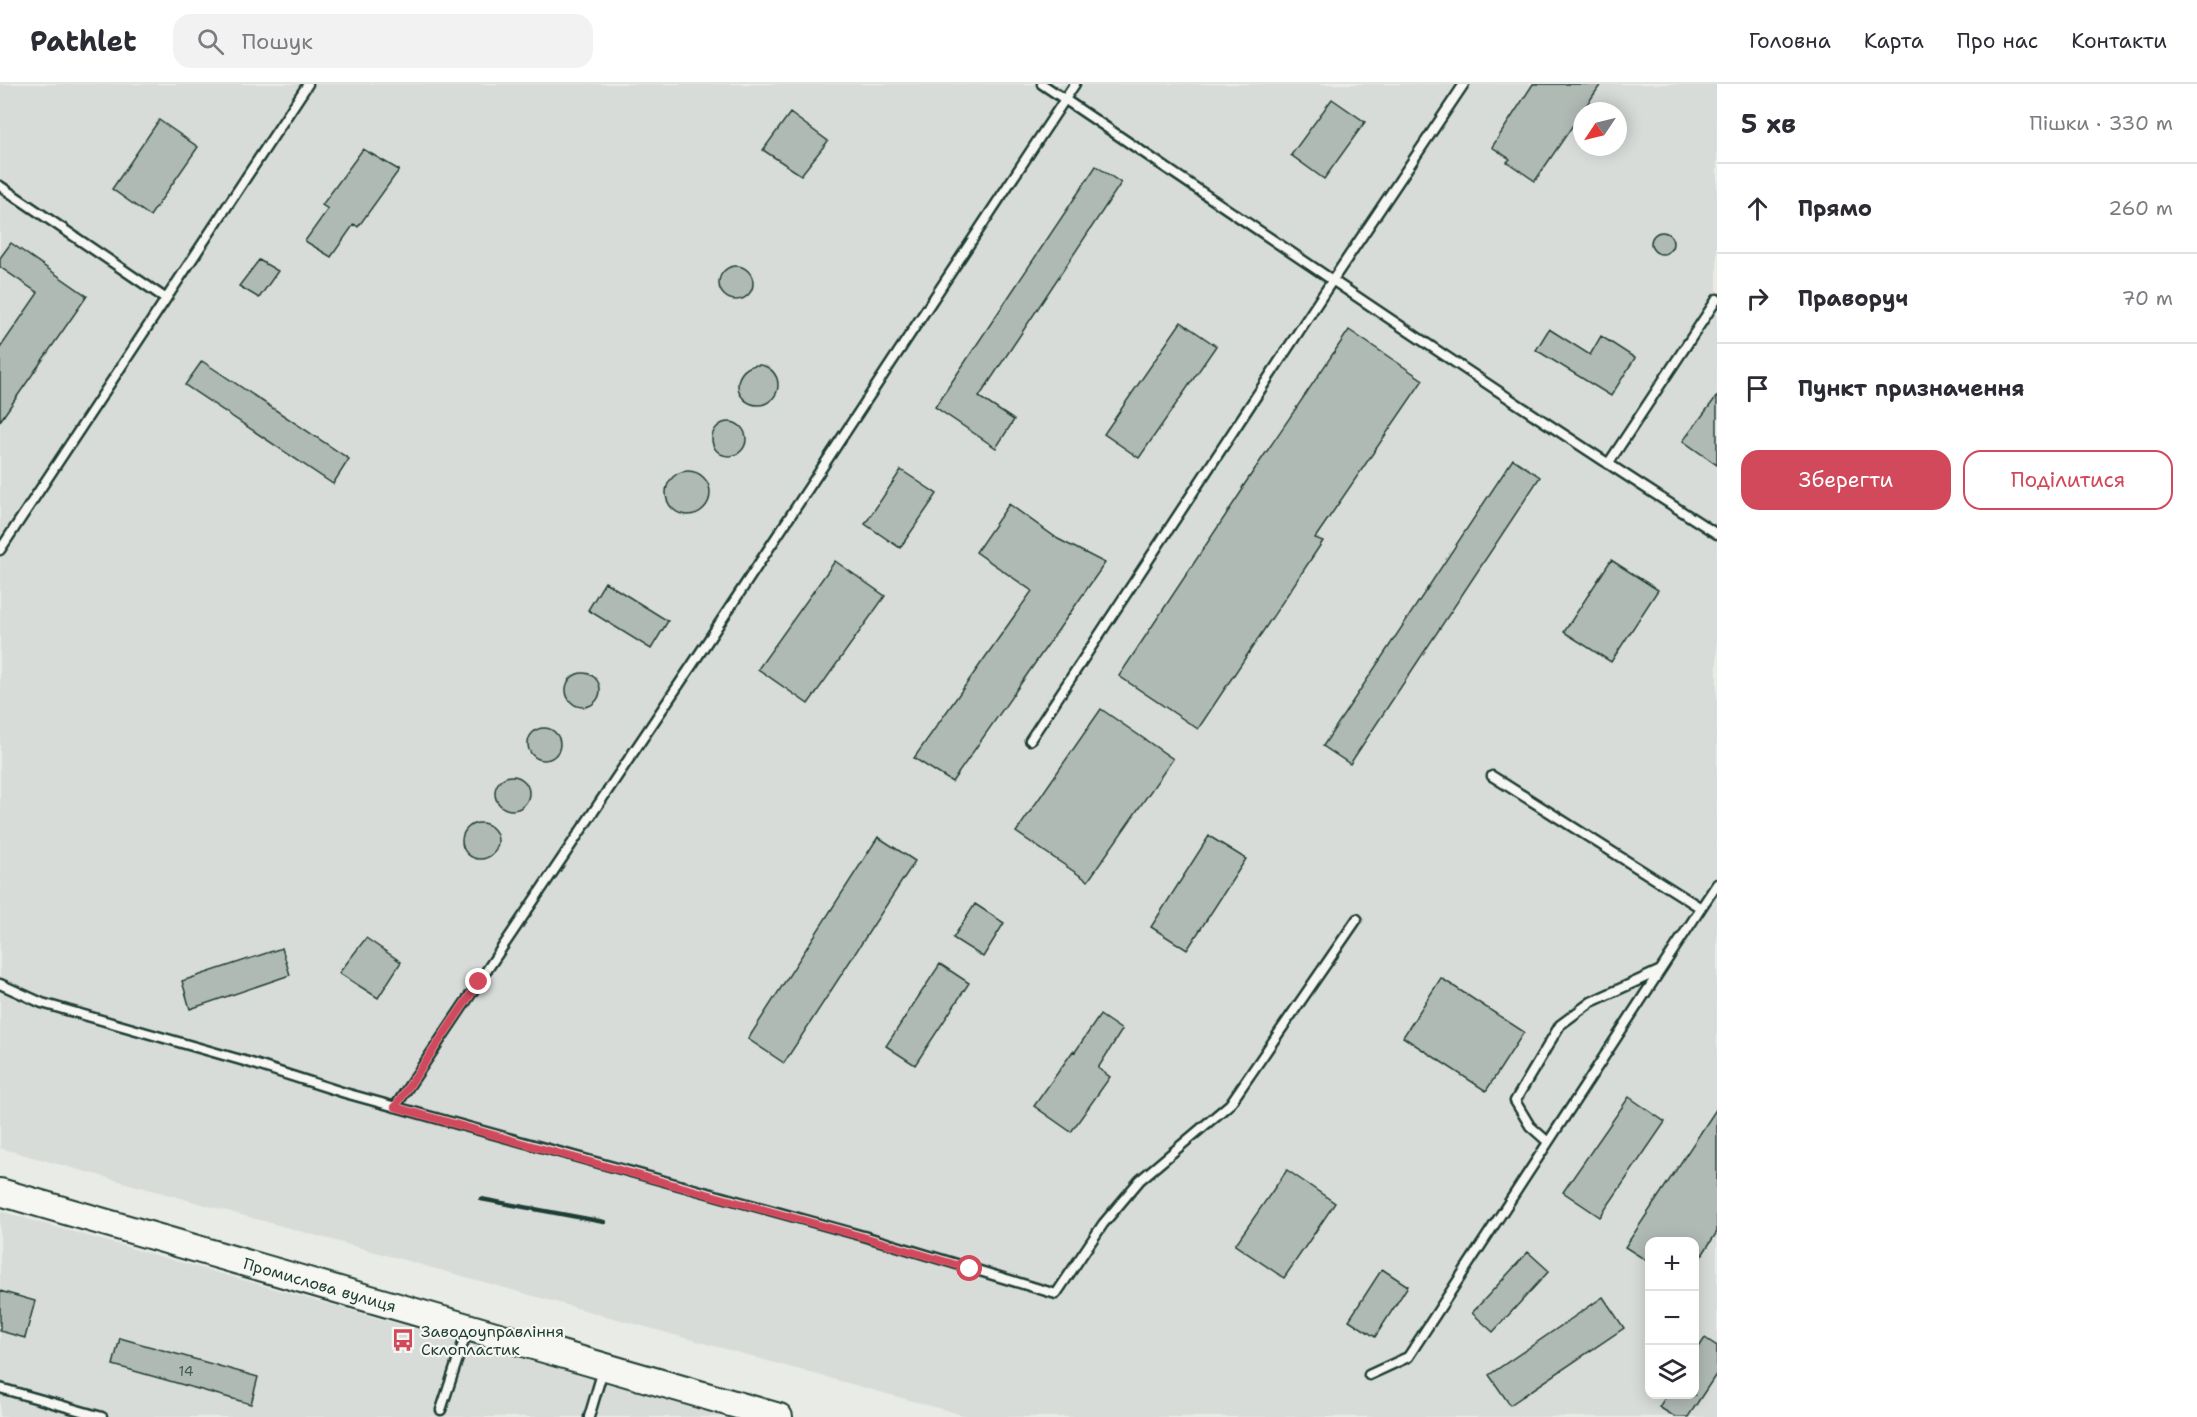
<!DOCTYPE html>
<html lang="uk">
<head>
<meta charset="utf-8">
<style>
	:root { --surface:#fff; --page:#f2f2f3; --text:#2b2b33; --muted:#7c7c81; --line:#e1e1e2; --accent:#d1495b }
	body { margin:0; font-family:"Shantell Sans",sans-serif; background:var(--page); color:var(--text) }
	.controls { position:absolute; right:18px; bottom:18px; display:grid; overflow:hidden; border-radius:12px; box-shadow:0 3px 15px #0003 }
	.controls button { width:54px; height:54px; display:grid; place-items:center; padding:0; border:0; border-bottom:2px solid var(--line); background:var(--surface); color:var(--text); font:30px sans-serif }
	.compass { position:absolute; left:1573px; top:18px; width:54px; height:54px; border-radius:50%; background:var(--surface); box-shadow:0 3px 15px #0003; rotate:235deg }
	.stop { position:absolute; width:18px; height:18px; margin:-14px; border:4px solid #d1495b; border-radius:50%; background:#fff }
	.stop.end { background:#d1495b; border-color:#fff; box-shadow:0 2px 6px #0008 }
	.list { margin:0; padding:0; list-style:none }
	h2 { display:flex; justify-content:space-between; align-items:center; height:78px; margin:0; padding:0 24px; font-size:26px }
	h2 small { font-size:20px; font-weight:400; color:var(--muted) }
	.list li { display:grid; grid-template-columns:39px 1fr auto; gap:18px; align-items:center; box-sizing:border-box; height:90px; padding:0 24px; border-top:2px solid var(--line) }
	.list b { display:block; font-size:22px; white-space:nowrap }
	.list em { font-size:20px; font-style:normal; color:var(--muted) }
	.actions { display:flex; gap:12px; padding:18px 24px }
	.actions a { flex:1; padding:14px 0; border:2px solid var(--accent); border-radius:18px; text-align:center; font-size:21px; color:var(--accent) }
	.actions .main { background:var(--accent); color:#fff }
	.icon { flex:none; width:33px; height:33px; fill:none; stroke:currentColor; stroke-width:2; stroke-linecap:round; stroke-linejoin:round }
	.map { position:relative; flex:none; width:1717px; height:1333px; overflow:hidden }
	header { display:flex; align-items:center; gap:36px; box-sizing:border-box; height:84px; padding:0 30px; background:var(--surface); border-bottom:2px solid var(--line) }
	header strong { font-size:28px }
	nav { display:flex; gap:33px; margin-inline-start:auto; font-size:21px }
	.search { width:420px; height:54px; background:var(--page); display:flex; align-items:center; gap:15px; box-sizing:border-box; padding:0 21px; border-radius:18px; color:var(--muted); font-size:22px }
	main { display:flex }
	aside { flex:1; background:var(--surface) }
	.map>svg:first-child { display:block }
</style>
</head>
<body>
<header>
<strong>Pathlet</strong>
<div class="search"><svg class="icon" aria-label="search" viewBox="0 0 24 24"><circle cx="10" cy="10" r="6"/><path d="M15 15l6 6"/></svg>Пошук</div>
<nav><a>Головна</a><a>Карта</a><a>Про нас</a><a>Контакти</a></nav>
</header>
<main>
<div class="map">
<svg width="1717" height="1333" viewBox="0 0 1717 1333">
	<rect width="100%" height="100%" fill="#e9ebe7"/>
	<filter id="ink" filterUnits="userSpaceOnUse"><feTurbulence type="fractalNoise" baseFrequency=".0167" numOctaves="2"/><feDisplacementMap in="SourceGraphic" scale="12" xChannelSelector="R" yChannelSelector="G"/><feConvolveMatrix kernelMatrix="1 2 1 2 8 2 1 2 1" color-interpolation-filters="sRGB"/></filter>
	<g filter="url(#ink)">
		<!-- built -->
		<path fill="#d8dcd8" fill-rule="evenodd" d="M0,0H1717V1333H970L0,1064ZM1582,27H1618V63H1582ZM1650,1158H1694V1310H1650Z
			M0,1127L727,1333H0Z"/>
		<!-- building -->
		<path fill="#b0bab5" stroke="#1f3d34" stroke-width="1.5" d="M1533,0H1601L1535,97L1507,78L1510,75L1492,63Z
			M1332,15L1365,38L1324,95L1291,71Z
			M790,29L828,57L801,91L763,66Z
			M159,36L198,63L150,132L112,105Z
			M363,65L399,86L358,143L354,140L331,173L305,157L328,125L322,121Z
			M1096,82L1121,99L979,313L1014,336L996,364L935,323Z
			M1651 159a11 11 0 1 1 22 0a11 11 0 1 1-22 0Z
			M11,159L87,212L0,337V264L38,209L0,183V174Z
			M259,176L278,187L259,214L239,202Z
			M719 199a17 17 0 1 1 34 0a17 17 0 1 1-34 0Z
			M1181,238L1216,262L1139,374L1104,350Z
			M1549,245L1590,271L1601,252L1635,274L1611,312L1536,266Z
			M1349,246L1423,296L1315,454L1323,457L1198,645L1119,592L1243,405L1242,404Z
			M202,277L349,375L333,400L185,301Z
			M738 301a20 20 0 1 1 40 0a20 20 0 1 1-40 0Z
			M1717,312V381L1683,357Z
			M712 355a17 17 0 1 1 34 0a17 17 0 1 1-34 0Z
			M1513,375L1540,393L1350,680L1323,662Z
			M901,386L937,410L900,464L865,440Z
			M666 409a22 22 0 1 1 44 0a22 22 0 1 1-44 0Z
			M1009,420L1058,455L1105,479L952,698L914,674L1032,507L976,468Z
			M1611,476L1658,506L1611,578L1564,548Z
			M835,477L885,512L808,620L758,585Z
			M605,498L668,537L651,565L588,526Z
			M566 606a17 17 0 1 1 34 0a17 17 0 1 1-34 0Z
			M1101,625L1173,675L1088,797L1016,748Z
			M528 660a16 16 0 1 1 32 0a16 16 0 1 1-32 0Z
			M495 709a17 17 0 1 1 34 0a17 17 0 1 1-34 0Z
			M462 757a18 18 0 1 1 36 0a18 18 0 1 1-36 0Z
			M1209,752L1246,775L1187,866L1151,843Z
			M878,753L915,777L784,979L748,955Z
			M975,820L1004,839L983,873L953,854Z
			M366,854L401,878L378,914L339,889Z
			M282,864L290,891L190,925L182,897Z
			M940,880L969,899L915,981L886,962Z
			M1441,894L1524,948L1486,1007L1403,953Z
			M1100,931L1122,946L1098,984L1110,993L1071,1048L1034,1022L1073,967L1075,968Z
			M1629,1013L1665,1038L1600,1133L1563,1108Z
			M1717,1024V1148L1695,1182V1158H1650V1179L1625,1163Z
			M1287,1086L1335,1119L1284,1194L1235,1161Z
			M1528,1168L1549,1187L1493,1248L1472,1229Z
			M1382,1185L1408,1202L1375,1253L1349,1236Z
			M0,1207L35,1217L25,1254L0,1247Z
			M1603,1213L1624,1244L1510,1321L1489,1291Z
			M120,1254L258,1293L251,1320L113,1281Z
			M1705,1254L1717,1262V1289L1688,1333H1675L1659,1323L1667,1311H1695V1269Z"/>
		<g fill="none" stroke-linecap="round" stroke-linejoin="round">
			<!-- lane casing -->
			<g stroke="#1f3d34" stroke-width="13">
				<path id="lane" d="M1042,0C1266,151 1489,304 1717,450
					M0,102L165,214
					M1608,380L1717,215
					M0,466L308,0
					M1030,656L1332,197L1464,0
					M1492,692L1701,824L1717,800
					M0,900L42,919L248,978L345,1009L867,1153L1056,1210L1103,1140L1140,1096L1230,1020L1357,835
					M395,1023L692,581L1075,0
					M1548,1058L1530,1042L1515,1017L1560,941L1591,918L1659,887
					M1369,1291L1408,1273L1701,824
					M0,1304L102,1333
					M441,1326L467,1247
					M589,1333L603,1286"/>
			</g>
			<!-- primary casing -->
			<g stroke="#1f3d34" stroke-width="30">
				<g id="primary">
					<path id="s1" d="M0,1108L779,1333"/>
				</g>
			</g>
			<!-- lane -->
			<use href="#lane" stroke="#f6f6f2" stroke-width="8"/>
			<!-- primary -->
			<use href="#primary" stroke="#f6f6f2" stroke-width="26"/>
			<!-- rail -->
			<path stroke="#1f3d34" stroke-width="4.5" d="M481,1115L604,1138"/>
		</g>
	</g>
	<g fill="none" stroke-linecap="round" stroke-linejoin="round" filter="url(#ink)">
		<!-- route -->
		<path stroke="#d1495b" stroke-width="8" d="M479,898L395,1023L536,1063L867,1154L970,1185"/>
	</g>
	<!-- icons -->
	<defs>
		<g id="bus-bare" transform="scale(1.8)"><path d="M-5-6H5V4H4V6H2V4H-2V6H-4V4H-5ZM-3.5-4V0h7V-4ZM-3.5 1.2v1.5H-2V1.2ZM2 1.2v1.5H3.5V1.2Z" fill="#d1495b" stroke="#f6f6f2" stroke-width="2.5" paint-order="stroke"/></g>
	</defs>
	<g fill-rule="evenodd">
		<use href="#bus-bare" x="403" y="1256"/>
	</g>
	<g text-anchor="middle" stroke-width="4.5" stroke-linejoin="round" paint-order="stroke">
		<!-- number labels -->
		<g font-size="14" fill="#435c54">
			<text x="186" y="1292">14</text>
		</g>
		<!-- street labels -->
		<g font-size="16" fill="#1f3d34" stroke="#f6f6f2">
			<text dy="6" stroke="none"><textPath href="#s1" startOffset="333">Промислова вулиця</textPath></text>
		</g>
		<!-- poi labels -->
		<g font-size="16" fill="#1f3d34" stroke="#f6f6f2" text-anchor="start">
			<text x="421" y="1253">Заводоуправління<tspan x="421" dy="18">Склопластик</tspan></text>
		</g>
	</g>
</svg>
<div class="controls">
<button>+</button>
<button>−</button>
<button><svg class="icon" aria-label="layers" viewBox="0 0 24 24"><path d="M12 4l9 5-9 5-9-5zM3 14l9 5 9-5"/></svg></button>
</div>
<svg class="compass" viewBox="-18 -18 36 36"><path d="M0-13l5 13h-10z" fill="#e53935"/><path d="M0 13l5-13h-10z" fill="#7c7c81"/></svg>
<div class="stop" style="left:970px;top:1185px"></div>
<div class="stop end" style="left:479px;top:898px"></div>
</div>
<aside>
<h2>5 хв<small>Пішки · 330 m</small></h2>
<ul class="list">
<li><svg class="icon" aria-label="ahead" viewBox="0 0 24 24"><path d="M12 20V5M6 11l6-6 6 6"/></svg><div><b>Прямо</b></div><em>260 m</em></li>
<li><svg class="icon" aria-label="right" viewBox="0 0 24 24"><path d="M7 20v-9h11M14 6l5 5-5 5"/></svg><div><b>Праворуч</b></div><em>70 m</em></li>
<li><svg class="icon" aria-label="arrive" viewBox="0 0 24 24"><path d="M6 21V4h12l-3 4 3 4H6"/></svg><div><b>Пункт призначення</b></div></li>
</ul>
<div class="actions"><a class="main">Зберегти</a><a>Поділитися</a></div>
</aside>
</main>
</body>
</html>
